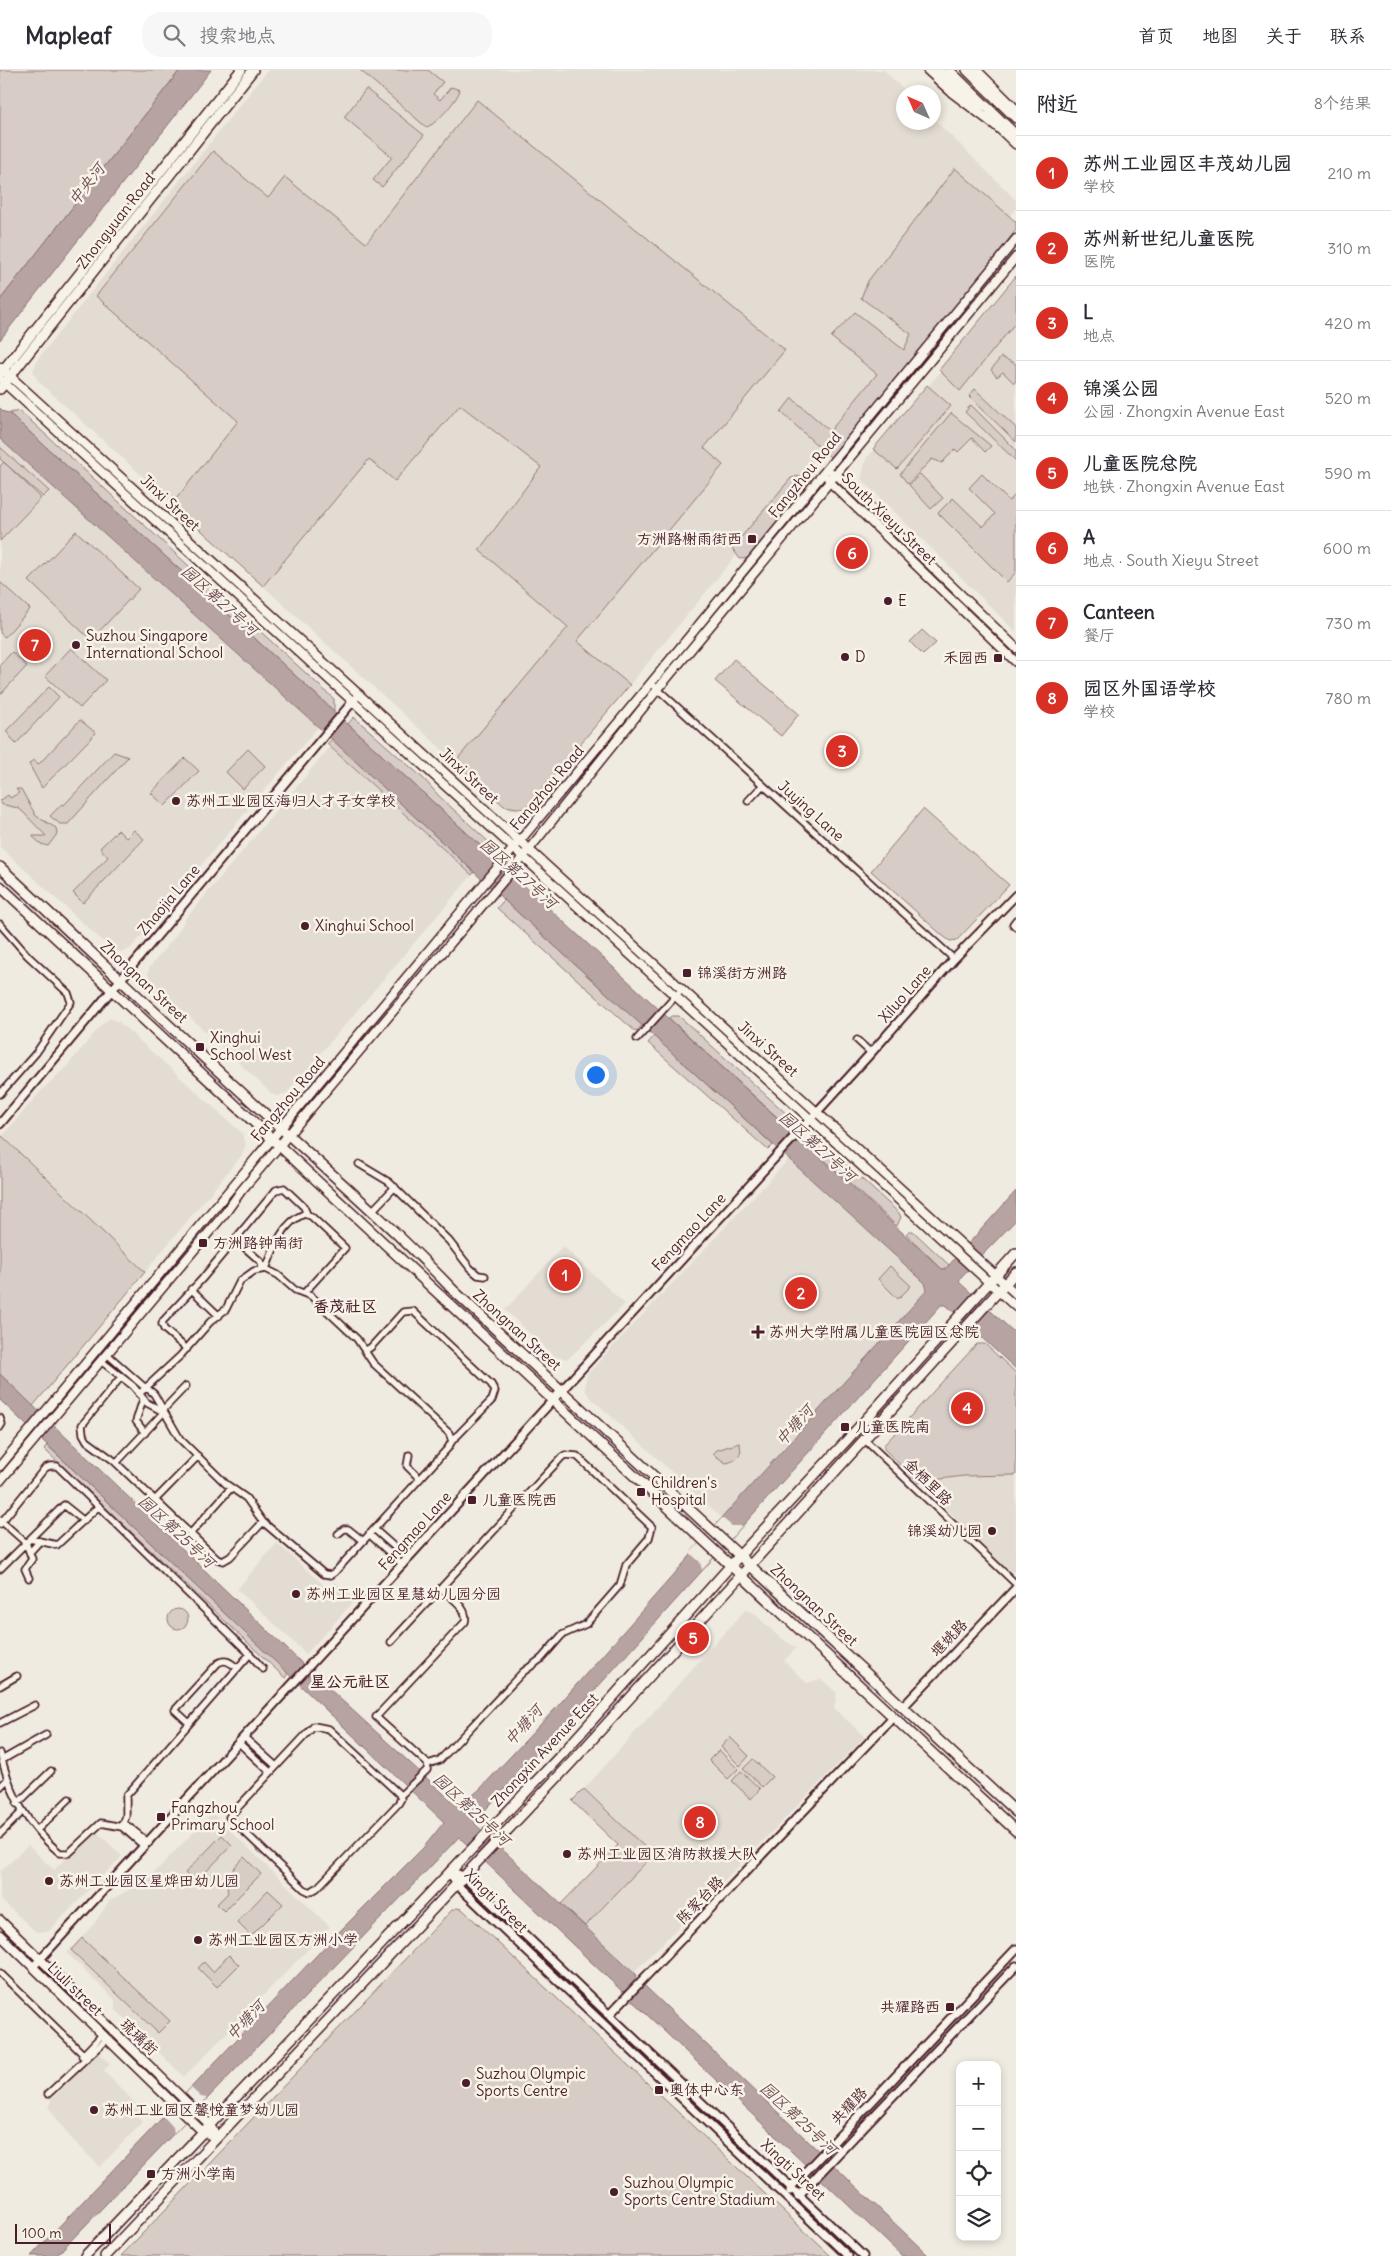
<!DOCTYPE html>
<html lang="zh">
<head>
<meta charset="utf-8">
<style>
	:root { --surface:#fff; --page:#f7f7f7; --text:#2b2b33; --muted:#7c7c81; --line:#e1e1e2; --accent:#d93025 }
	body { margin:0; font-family:Delius,"LXGW WenKai TC",sans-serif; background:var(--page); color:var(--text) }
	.controls { position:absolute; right:15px; bottom:15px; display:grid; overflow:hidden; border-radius:10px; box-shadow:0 2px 8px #0003 }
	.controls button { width:45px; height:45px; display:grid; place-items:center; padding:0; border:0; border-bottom:1px solid var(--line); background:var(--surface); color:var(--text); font:25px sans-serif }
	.compass { position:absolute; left:896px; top:15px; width:45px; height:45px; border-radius:50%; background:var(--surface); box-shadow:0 2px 8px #0003; rotate:315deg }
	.scale { position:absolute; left:15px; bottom:12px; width:96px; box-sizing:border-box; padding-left:5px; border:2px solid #4a1f2b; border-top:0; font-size:14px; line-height:18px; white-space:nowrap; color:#4a1f2b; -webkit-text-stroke:4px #f7f3e8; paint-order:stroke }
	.you { position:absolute; left:595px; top:1004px; width:18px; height:18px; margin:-12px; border:4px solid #fff; border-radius:50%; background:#1a73e8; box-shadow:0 0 0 8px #1a73e833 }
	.badge { display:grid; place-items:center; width:32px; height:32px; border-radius:50%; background:var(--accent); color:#fff; font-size:16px; font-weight:700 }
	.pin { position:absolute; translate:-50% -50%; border:2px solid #fff; box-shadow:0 1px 5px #0006 }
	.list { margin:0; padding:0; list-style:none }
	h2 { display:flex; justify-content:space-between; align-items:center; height:65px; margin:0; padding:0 20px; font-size:21px }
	h2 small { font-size:16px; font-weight:400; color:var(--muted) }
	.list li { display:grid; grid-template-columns:32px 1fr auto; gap:15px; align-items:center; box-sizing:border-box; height:75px; padding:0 20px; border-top:1px solid var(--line) }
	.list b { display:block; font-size:19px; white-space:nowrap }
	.list p { margin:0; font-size:16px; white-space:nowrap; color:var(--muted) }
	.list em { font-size:16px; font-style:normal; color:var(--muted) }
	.icon { flex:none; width:28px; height:28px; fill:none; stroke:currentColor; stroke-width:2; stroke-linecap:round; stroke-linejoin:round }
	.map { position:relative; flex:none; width:1016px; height:2186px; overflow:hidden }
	header { display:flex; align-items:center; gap:30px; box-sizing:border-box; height:70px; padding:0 25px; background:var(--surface); border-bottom:1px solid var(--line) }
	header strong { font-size:24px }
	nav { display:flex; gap:28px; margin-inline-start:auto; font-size:18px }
	.search { width:350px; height:45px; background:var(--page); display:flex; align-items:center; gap:12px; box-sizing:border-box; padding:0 18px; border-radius:20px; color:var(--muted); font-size:19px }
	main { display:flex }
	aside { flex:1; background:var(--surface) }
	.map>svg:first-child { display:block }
</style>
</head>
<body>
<header>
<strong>Mapleaf</strong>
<div class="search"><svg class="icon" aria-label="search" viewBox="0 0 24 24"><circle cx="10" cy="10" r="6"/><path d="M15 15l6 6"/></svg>搜索地点</div>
<nav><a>首页</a><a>地图</a><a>关于</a><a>联系</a></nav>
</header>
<main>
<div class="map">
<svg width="1016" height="2186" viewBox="0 0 1016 2186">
	<rect width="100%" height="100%" fill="#f0ebe0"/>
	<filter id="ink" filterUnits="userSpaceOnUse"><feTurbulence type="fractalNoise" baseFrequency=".02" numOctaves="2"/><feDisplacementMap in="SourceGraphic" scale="10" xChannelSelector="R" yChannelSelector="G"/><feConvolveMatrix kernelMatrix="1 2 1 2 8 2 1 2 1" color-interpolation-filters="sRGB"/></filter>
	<g filter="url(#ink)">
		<!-- built -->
		<path fill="#e3dcd2" d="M268,0H884L906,22H904V52H934V49L1016,130V138L989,171L972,198L587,667L571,681L518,739L513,740L504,736L38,311L33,302L37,290Z
			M1016,213V562L861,409L866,389Z
			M0,369L318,657L131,878L126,881L120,882L111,879L0,777Z
			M330,677L472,805L287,1023L277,1026L272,1024L152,912L148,904L149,898L176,865L186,848Z
			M110,948L119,952L242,1063L246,1074L242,1085L145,1202L2,1066L42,1020L67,996L103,953Z
			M789,1089L925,1213L927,1220L723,1449L589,1326L585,1320V1312L588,1303Z
			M563,1176L625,1234L568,1289L555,1287L505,1240Z
			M989,1404L1016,1405V1503L1008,1500L929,1422L940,1409Z
			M277,1473L328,1519L335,1512L355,1530L306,1584L237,1519Z
			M745,1540L754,1543L777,1565L796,1578L784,1591L807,1613L821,1609L837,1623L834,1638L865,1667L634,1902L585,1856L653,1785L584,1719Z
			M212,1743L330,1857L184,2007L115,1939V1930L67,1883L94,1854L109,1831L148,1809Z
			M94,1759L122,1786L48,1862H36L0,1829V1802L28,1775L54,1800Z
			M98,1982L110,1994L104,2001L141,2039L135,2044L143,2052L100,2097L70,2067L49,2038L52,2028Z"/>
		<!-- green -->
		<path fill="#d8cdc6" stroke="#917678" d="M0,0H180L0,230Z
			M360,0H428L443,12L433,24L440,30L451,17L460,20C458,29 435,56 426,57Z
			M366,19L424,65L382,117L373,110L392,87L344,47Z
			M477,30L785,280L704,378L723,395L577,571L630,615L525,739L504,736L455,692L568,557L479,480L541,397L460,335L395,411L369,389L263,516L172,434L238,351L96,226L213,81L268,128L285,107L366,173Z
			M955,98L1016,152V160L928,272L830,387L781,342L792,328L830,361L877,304L831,267L855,242L904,280L911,264L861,228L868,211Z
			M1016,206V252L960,321L939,300Z
			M1001,287L1016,294V311L1014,313L1003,302L997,307L991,300Z
			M927,315L951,336L897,399L873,379Z
			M975,319L1016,358V372L969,326Z
			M971,335L1016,380V391L965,342Z
			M20,341L334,629V641L9,343Z
			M951,343L991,376L985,382L972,368L958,382L955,379L942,393L932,389L908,414L900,404Z
			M0,377L49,421L43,427L0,389Z
			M4,392L41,428L0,471V396Z
			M808,404L812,414L749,488L740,489L732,478L791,408Z
			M920,404L943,428L931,439L909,415Z
			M982,404L1009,431L1016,424V502L1007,512L938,443L953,428L983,457L995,444L969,418Z
			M76,461L139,519L91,570L29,511Z
			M0,512L30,539L5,567L0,563Z
			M922,560L936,573L923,585L910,572Z
			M71,578L106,610L80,638L45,606Z
			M12,582L27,596L0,625V595Z
			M734,589L799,644L781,666L715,611Z
			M49,617L59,627L16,674L6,661Z
			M354,647L424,709L439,726L493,776V783L491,785L348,654Z
			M80,650L96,663L42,718L29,694L33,690L39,694Z
			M332,669L474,802L472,805L327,674Z
			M248,679L265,696L243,719L226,702Z
			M114,682L128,687L68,754H60L50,746L62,734L64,735Z
			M185,688L199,701L165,736L151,723Z
			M16,719H21L36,746L56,758L57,764L48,776L41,774L32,766H46L23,742L18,738L0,734V731L8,725L10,728L19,723Z
			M923,739L1009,815L957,870L950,871L943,866L871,801Z
			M118,760L126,768L134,760L144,769L83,833L73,823L108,787L100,778Z
			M504,830L642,955L636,962L497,838Z
			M671,946H679L790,1047L789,1058L669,948Z
			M654,966L773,1075L768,1080L648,973Z
			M2,1066L145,1202L33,1336L0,1304V1069Z
			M811,1067L819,1070L899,1143L901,1147L897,1156L805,1072Z
			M909,1161H913L949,1195L945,1199H942L906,1164Z
			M890,1196L911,1216L898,1229L878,1209Z
			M977,1274H985L1016,1303V1405L964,1406L940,1409L937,1412L931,1408L919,1413L884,1379V1375Z
			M739,1373C744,1384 737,1391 726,1393L713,1384L717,1380Z
			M47,1375L288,1603L285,1608L44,1379Z
			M168 1549a10 10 0 1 1 20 0a10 10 0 1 1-20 0Z
			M730,1667L749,1686L740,1696L721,1677Z
			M719,1680L738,1699L728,1709L709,1690Z
			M753,1689L772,1707L762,1717L743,1699Z
			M741,1701L760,1719L751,1729L732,1711Z
			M584,1719L653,1785L585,1856L561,1834L618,1775L572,1731Z
			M222,1765L232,1775L195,1813L185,1803Z
			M244,1787L261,1804L224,1841L217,1834L228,1823C224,1808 234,1797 244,1787Z
			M268,1820L283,1834L251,1866L237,1852Z
			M457,1838L462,1839L831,2186H121L452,1840Z
			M82,1868L170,1951L158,1963L71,1880Z
			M229,1885L239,1895L217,1917L198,1898L204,1892L213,1902Z"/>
		<!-- water -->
		<path fill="#b7a4a2" stroke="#8b6f72" d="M180,0H211L0,270V230Z
			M0,338L4,342L9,343L942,1199H945L949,1195L1016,1121V1150L961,1207L959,1212L1016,1264V1299L946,1235H941L542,1679L475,1751V1754L637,1905L635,1907L647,1918L929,2186H902L459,1767L56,2186H31L333,1868L424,1777L444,1752L0,1330V1304L313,1604L456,1735L460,1736L480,1719L555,1639L691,1485L692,1481L927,1220L925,1213L504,830L325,663L0,369Z"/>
		<!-- pier -->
		<path fill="#f0ebe0" d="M722,1448L732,1456H742L702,1500L700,1492L690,1483Z
			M191,2018L201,2027L207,2028L174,2063L173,2057L164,2047Z"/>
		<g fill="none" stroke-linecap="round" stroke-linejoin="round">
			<!-- minor casing -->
			<g stroke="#4a1f2b" stroke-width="9">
				<path id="minor" d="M651,613L954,889
					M748,731L763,715
					M1016,850L1013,854L1016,857
					M0,854L28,886L68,923L71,932L36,983L0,1024
					M637,969L682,919
					M857,970L871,983
					M359,1094L389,1112L449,1171L470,1198L478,1205L485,1206
					M372,1141L395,1117
					M235,1169L260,1191L262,1194L261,1199
					M266,1199C274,1178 282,1153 304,1144L311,1146L345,1178L305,1222
					M191,1219L219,1246
					M187,1279L164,1259L162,1254L163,1251L202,1209L276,1120L284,1118L304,1137L307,1144
					M365,1281L371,1277L403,1242L413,1241L491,1314L495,1321L492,1330L452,1371
					M107,1284L142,1315C147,1318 150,1320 154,1324L180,1369L226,1414L246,1428L263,1452L324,1504L331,1505L335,1502L448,1378L452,1371L449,1363L373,1293L357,1269L311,1226L295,1220L278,1205L266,1199L254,1201L240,1211L226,1239L210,1252L180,1286L139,1324
					M101,1291L133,1316L147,1333L162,1341
					M121,1307L82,1355L83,1364L87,1371L113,1390L217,1489L223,1491L230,1487L263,1452
					M143,1329L136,1351L145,1363
					M162,1341L186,1316
					M0,1348L2,1354L0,1357
					M865,1370L1016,1514
					M409,1385L407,1396L420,1409
					M116,1393L163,1343
					M155,1430L198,1386
					M0,1450L26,1473L32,1489L25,1499L29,1508
					M84,1451L64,1435L30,1469L57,1475L99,1436
					M0,1454L45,1398L50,1396H57L250,1584L126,1726V1746L122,1757
					M374,1459L408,1489
					M190,1464L231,1418
					M338,1464L344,1459H348L363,1471
					M369,1464L403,1495
					M30,1482L40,1471
					M0,1499L28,1471
					M391,1572L562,1387L565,1385L577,1386L652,1457L649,1468L626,1495L620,1515L586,1554L562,1565L541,1589L523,1602L440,1690L428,1694L376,1647L465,1552C469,1538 450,1527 441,1518
					M250,1584L263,1599
					M0,1616L17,1606
					M0,1653L35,1635
					M189,1653L175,1640L218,1593C226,1588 230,1593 238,1598
					M314,1656L329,1659L399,1724L401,1729L398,1734L317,1818L310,1822L304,1819L229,1747Z
					M245,1668L276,1696
					M239,1673L270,1702
					M0,1683C11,1725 26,1755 60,1783H69L101,1753L122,1757L145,1777
					M2,1690L46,1665
					M0,1717L7,1710
					M400,1726L427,1700L428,1694
					M17,1734L51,1701
					M122,1754L124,1753L149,1773
					M37,1760L69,1729
					M0,1764L22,1742
					M0,1903L87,1988
					M82,1986L102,1965
					M48,2024L107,1969"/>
			</g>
			<!-- tertiary casing -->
			<g stroke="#4a1f2b" stroke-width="11">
				<path id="tertiary" d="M0,1054L359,624
					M903,1637L1016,1518
					M450,1801L463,1806L863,2186
					M450,1801L456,1814L848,2186
					M33,1897L871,983L954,889L1016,825
					M609,1945L893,1647
					M790,2121L791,2117L1016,1879
					M798,2126L1016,1896"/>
			</g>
			<!-- secondary casing -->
			<g stroke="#4a1f2b" stroke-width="11">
				<path id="secondary" d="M0,297L1016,1224
					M0,309L1016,1237
					M833,403L836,404L1016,578
					M828,408L830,412L1016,592
					M0,1396L651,613L1016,169
					M0,1411L226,1142L241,1121L514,798L658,619L1016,187
					M0,1850L210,2055L217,2068
					M0,1865L203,2062L217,2068"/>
			</g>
			<!-- primary casing -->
			<g stroke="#4a1f2b" stroke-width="12">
				<path id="primary" d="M938,0L979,39
					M976,0L1016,40
					M996,55L1016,74
					M0,304L241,0
					M0,319L253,0
					M0,797C88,879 175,962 263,1042C328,1101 394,1158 454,1221L1016,1742
					M0,816L1016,1761
					M85,2186L562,1684L740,1485L848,1369L1016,1183
					M105,2186L571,1693L1016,1202"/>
			</g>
			<!-- trunk casing -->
			<g stroke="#4a1f2b" stroke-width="12">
				<path id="trunk" d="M928,0L953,23L1002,60
					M949,0L1016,65
					M967,0L1016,48"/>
			</g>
			<!-- minor -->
			<use href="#minor" stroke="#f7f3e8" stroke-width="5.5"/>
			<!-- tertiary -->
			<use href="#tertiary" stroke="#f7f3e8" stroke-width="7"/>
			<!-- secondary -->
			<use href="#secondary" stroke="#f7f3e8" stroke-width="8"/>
			<!-- primary -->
			<use href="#primary" stroke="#f7f3e8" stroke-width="9"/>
			<!-- trunk -->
			<use href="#trunk" stroke="#f7f3e8" stroke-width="9"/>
		</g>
	</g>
	<!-- markers -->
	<g fill="#4a1f2b" stroke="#f7f3e8" stroke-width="2">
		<rect x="747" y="464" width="10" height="10" rx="2.5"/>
		<circle cx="888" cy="531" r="5"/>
		<circle cx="76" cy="575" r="5"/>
		<circle cx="845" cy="587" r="5"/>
		<rect x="993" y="583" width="10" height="10" rx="2.5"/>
		<circle cx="176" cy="731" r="5"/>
		<circle cx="305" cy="856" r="5"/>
		<rect x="682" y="898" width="10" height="10" rx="2.5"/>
		<rect x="195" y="972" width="10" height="10" rx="2.5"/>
		<rect x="198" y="1168" width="10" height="10" rx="2.5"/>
		<path d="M755.5 1254.5h5v5h5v5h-5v5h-5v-5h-5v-5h5z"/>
		<rect x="840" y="1352" width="10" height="10" rx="2.5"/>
		<rect x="636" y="1417" width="10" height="10" rx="2.5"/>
		<rect x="467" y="1425" width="10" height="10" rx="2.5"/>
		<circle cx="992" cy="1461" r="5"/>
		<circle cx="296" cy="1524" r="5"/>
		<rect x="156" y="1742" width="10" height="10" rx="2.5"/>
		<circle cx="567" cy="1784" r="5"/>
		<circle cx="49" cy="1811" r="5"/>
		<circle cx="198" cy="1870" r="5"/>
		<rect x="945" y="1932" width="10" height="10" rx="2.5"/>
		<circle cx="466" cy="2013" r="5"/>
		<rect x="654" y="2015" width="10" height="10" rx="2.5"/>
		<circle cx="94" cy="2040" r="5"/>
		<rect x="146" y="2099" width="10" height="10" rx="2.5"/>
		<circle cx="614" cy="2122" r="5"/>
	</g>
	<g text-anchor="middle" stroke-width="5" stroke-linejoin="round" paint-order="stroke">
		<!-- street labels -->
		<g font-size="15" fill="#4a1f2b" stroke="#f7f3e8">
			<text transform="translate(116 151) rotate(-52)" y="5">Zhongyuan Road</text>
			<text transform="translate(805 405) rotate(-51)" y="5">Fangzhou Road</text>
			<text transform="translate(170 433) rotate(43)" y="5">Jinxi Street</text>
			<text transform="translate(889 449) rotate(44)" y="5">South Xieyu Street</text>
			<text transform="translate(469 706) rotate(43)" y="5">Jinxi Street</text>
			<text transform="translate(547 718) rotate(-50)" y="5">Fangzhou Road</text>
			<text transform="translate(811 741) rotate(42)" y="5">Juying Lane</text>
			<text transform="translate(169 830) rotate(-50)" y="5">Zhaojia Lane</text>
			<text transform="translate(144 912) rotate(43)" y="5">Zhongnan Street</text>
			<text transform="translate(905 924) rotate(-49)" y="5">Xiluo Lane</text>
			<text transform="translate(768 979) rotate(42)" y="5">Jinxi Street</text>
			<text transform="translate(288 1029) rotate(-50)" y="5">Fangzhou Road</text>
			<text transform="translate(689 1162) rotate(-47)" y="5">Fengmao Lane</text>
			<text transform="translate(517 1260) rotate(42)" y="5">Zhongnan Street</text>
			<text transform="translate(928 1412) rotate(44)" y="5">金栖里路</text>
			<text transform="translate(415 1461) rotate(-48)" y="5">Fengmao Lane</text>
			<text transform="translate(814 1535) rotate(43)" y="5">Zhongnan Street</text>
			<text transform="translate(949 1568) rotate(-46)" y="5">堰姚路</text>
			<text transform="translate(545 1680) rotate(-47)" y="5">Zhongxin Avenue East</text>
			<text transform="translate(700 1830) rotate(-46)" y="5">陈家台路</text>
			<text transform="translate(496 1831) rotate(45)" y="5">Xingti Street</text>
			<text transform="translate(75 1919) rotate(44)" y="5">Liuli street</text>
			<text transform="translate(139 1967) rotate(44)" y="5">琉璃街</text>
			<text transform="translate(849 2036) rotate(-47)" y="5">共耀路</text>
			<text transform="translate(793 2100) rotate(43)" y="5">Xingti Street</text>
		</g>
		<!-- poi labels -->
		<g font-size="15" fill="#4a1f2b" stroke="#f7f3e8" text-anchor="start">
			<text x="742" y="474" text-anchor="end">方洲路榭雨街西</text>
			<text x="898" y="536">E</text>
			<text x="86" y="571">Suzhou Singapore<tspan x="86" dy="17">International School</tspan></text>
			<text x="855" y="592">D</text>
			<text x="988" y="593" text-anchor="end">禾园西</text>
			<text x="186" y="736">苏州工业园区海归人才子女学校</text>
			<text x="315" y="861">Xinghui School</text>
			<text x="697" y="908">锦溪街方洲路</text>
			<text x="210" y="973">Xinghui<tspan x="210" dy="17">School West</tspan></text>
			<text x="213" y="1178">方洲路钟南街</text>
			<text x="769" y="1267">苏州大学附属儿童医院园区总院</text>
			<text x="855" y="1362">儿童医院南</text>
			<text x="651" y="1418">Children's<tspan x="651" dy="17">Hospital</tspan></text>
			<text x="482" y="1435">儿童医院西</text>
			<text x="982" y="1466" text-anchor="end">锦溪幼儿园</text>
			<text x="306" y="1529">苏州工业园区星慧幼儿园分园</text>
			<text x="171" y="1743">Fangzhou<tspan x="171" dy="17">Primary School</tspan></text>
			<text x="577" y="1789">苏州工业园区消防救援大队</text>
			<text x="59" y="1816">苏州工业园区星烨田幼儿园</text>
			<text x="208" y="1875">苏州工业园区方洲小学</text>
			<text x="940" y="1942" text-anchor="end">共耀路西</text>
			<text x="476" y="2009">Suzhou Olympic<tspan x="476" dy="17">Sports Centre</tspan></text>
			<text x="669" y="2025">奥体中心东</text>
			<text x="104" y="2045">苏州工业园区馨悦童梦幼儿园</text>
			<text x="161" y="2109">方洲小学南</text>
			<text x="624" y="2118">Suzhou Olympic<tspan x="624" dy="17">Sports Centre Stadium</tspan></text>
		</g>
		<!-- water labels -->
		<g font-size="16" font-style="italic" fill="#704e55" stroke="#f7f3e8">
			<text transform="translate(86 114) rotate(-52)" y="6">中央河</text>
			<text transform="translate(220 530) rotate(42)" y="6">园区第27号河</text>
			<text transform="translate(519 803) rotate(42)" y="6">园区第27号河</text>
			<text transform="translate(818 1076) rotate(42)" y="6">园区第27号河</text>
			<text transform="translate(794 1355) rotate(-48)" y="6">中塘河</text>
			<text transform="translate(177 1461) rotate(43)" y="6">园区第25号河</text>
			<text transform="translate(523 1655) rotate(-48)" y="6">中塘河</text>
			<text transform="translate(472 1739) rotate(43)" y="6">园区第25号河</text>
			<text transform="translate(245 1950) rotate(-46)" y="6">中塘河</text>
			<text transform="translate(799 2048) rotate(43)" y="6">园区第25号河</text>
		</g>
		<!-- neighbourhood labels -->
		<g font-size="16" font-weight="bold" fill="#4a1f2b" stroke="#f7f3e8">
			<text x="345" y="1242">香茂社区</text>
			<text x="350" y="1617">星公元社区</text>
		</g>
	</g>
</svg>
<div class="controls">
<button>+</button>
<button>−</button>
<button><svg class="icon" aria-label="locate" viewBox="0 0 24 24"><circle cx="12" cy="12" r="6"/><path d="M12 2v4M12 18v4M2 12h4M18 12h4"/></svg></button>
<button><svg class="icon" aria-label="layers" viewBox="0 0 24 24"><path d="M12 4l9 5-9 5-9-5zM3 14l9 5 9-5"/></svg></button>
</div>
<svg class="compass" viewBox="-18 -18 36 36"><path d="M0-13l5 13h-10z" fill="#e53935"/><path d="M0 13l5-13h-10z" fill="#7c7c81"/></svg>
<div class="scale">100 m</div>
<div class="you"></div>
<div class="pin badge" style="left:565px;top:1205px">1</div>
<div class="pin badge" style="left:801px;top:1223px">2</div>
<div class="pin badge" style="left:842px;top:681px">3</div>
<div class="pin badge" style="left:967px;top:1338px">4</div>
<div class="pin badge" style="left:693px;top:1568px">5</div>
<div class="pin badge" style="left:852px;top:483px">6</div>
<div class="pin badge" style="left:35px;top:575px">7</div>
<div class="pin badge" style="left:700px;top:1752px">8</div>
</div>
<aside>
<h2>附近<small>8个结果</small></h2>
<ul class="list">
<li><span class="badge">1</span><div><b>苏州工业园区丰茂幼儿园</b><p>学校</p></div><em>210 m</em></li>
<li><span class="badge">2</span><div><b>苏州新世纪儿童医院</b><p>医院</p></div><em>310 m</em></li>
<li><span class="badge">3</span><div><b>L</b><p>地点</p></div><em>420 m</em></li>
<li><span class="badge">4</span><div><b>锦溪公园</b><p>公园 · Zhongxin Avenue East</p></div><em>520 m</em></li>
<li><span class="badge">5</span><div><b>儿童医院总院</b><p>地铁 · Zhongxin Avenue East</p></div><em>590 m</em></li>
<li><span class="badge">6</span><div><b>A</b><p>地点 · South Xieyu Street</p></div><em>600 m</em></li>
<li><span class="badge">7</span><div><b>Canteen</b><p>餐厅</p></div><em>730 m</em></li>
<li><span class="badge">8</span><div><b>园区外国语学校</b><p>学校</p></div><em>780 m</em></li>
</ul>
</aside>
</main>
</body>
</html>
